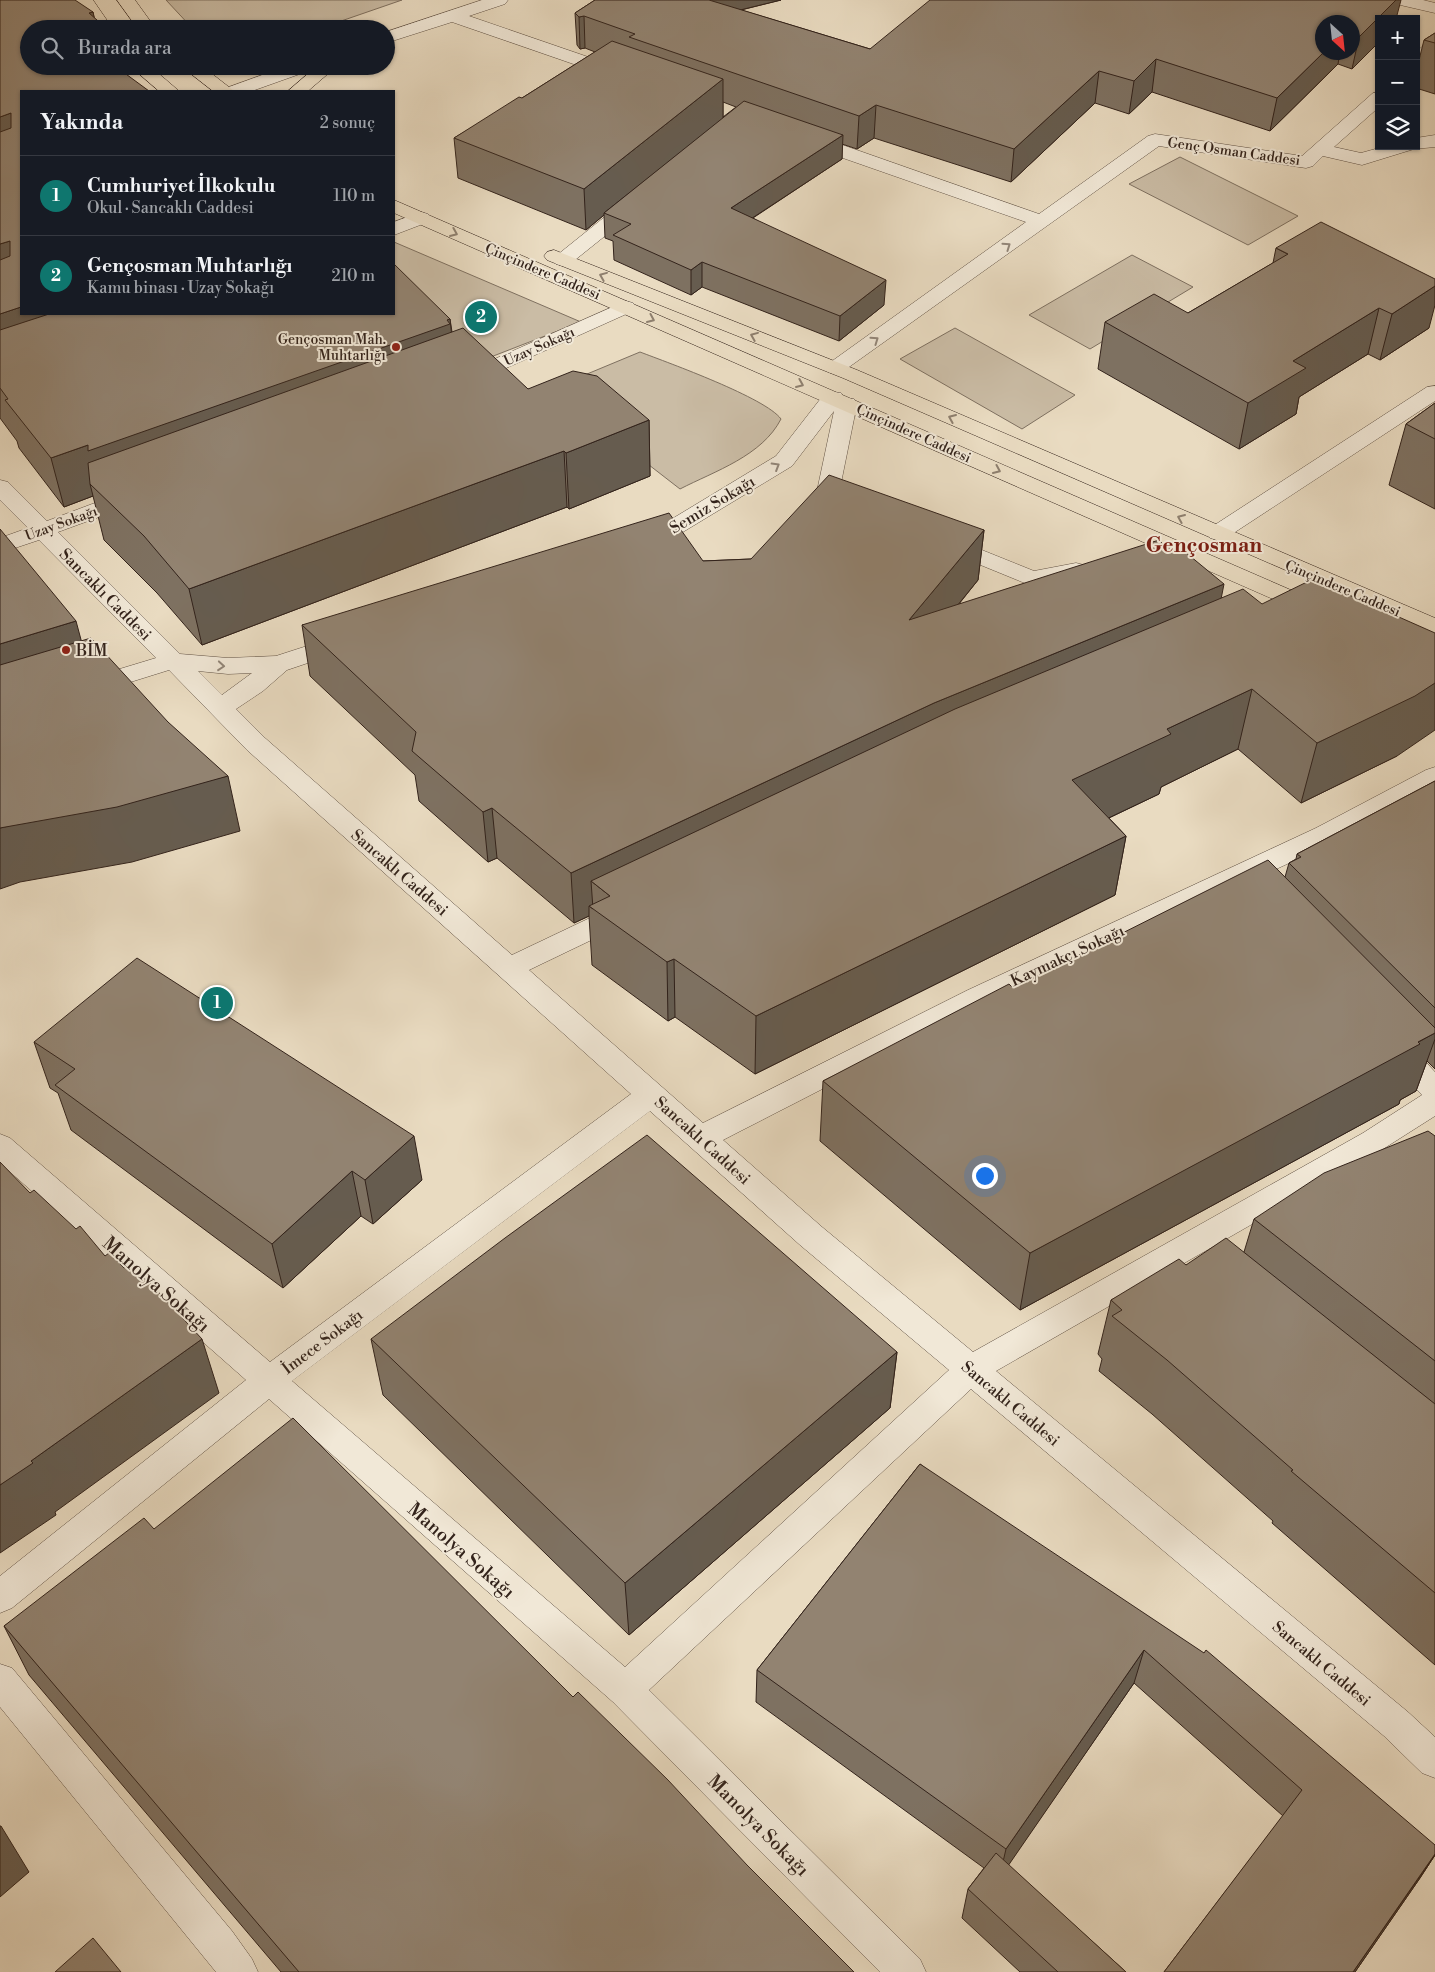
<!DOCTYPE html>
<html lang="tr">
<head>
<meta charset="utf-8">
<style>
	:root { --surface:#171b24; --page:#242831; --text:#f1f3f6; --muted:#9ea1a6; --line:#363941; --accent:#0f766e }
	body { margin:0; font-family:"Libre Bodoni",serif; background:var(--page); color:var(--text) }
	.controls { position:absolute; right:15px; top:15px; display:grid; overflow:hidden; border-radius:0px; box-shadow:0 1px 4px #0004 }
	.controls button { width:45px; height:45px; display:grid; place-items:center; padding:0; border:0; border-bottom:1px solid var(--line); background:var(--surface); color:var(--text); font:25px sans-serif }
	.compass { position:absolute; left:1315px; top:15px; width:45px; height:45px; border-radius:50%; background:var(--surface); box-shadow:0 1px 4px #0004; rotate:153deg }
	.you { position:absolute; left:984px; top:1175px; width:18px; height:18px; margin:-12px; border:4px solid #fff; border-radius:50%; background:#1a73e8; box-shadow:0 0 0 8px #1a73e833 }
	.badge { display:grid; place-items:center; width:32px; height:32px; border-radius:50%; background:var(--accent); color:#fff; font-size:16px; font-weight:700 }
	.pin { position:absolute; translate:-50% -50%; border:2px solid #fff; box-shadow:0 1px 5px #0006 }
	.list { margin:0; padding:0; list-style:none }
	h2 { display:flex; justify-content:space-between; align-items:center; height:65px; margin:0; padding:0 20px; font-size:21px }
	h2 small { font-size:16px; font-weight:400; color:var(--muted) }
	.list li { display:grid; grid-template-columns:32px 1fr auto; gap:15px; align-items:center; box-sizing:border-box; height:80px; padding:0 20px; border-top:1px solid var(--line) }
	.list b { display:block; font-size:19px; white-space:nowrap }
	.list p { margin:0; font-size:16px; white-space:nowrap; color:var(--muted) }
	.list em { font-size:16px; font-style:normal; color:var(--muted) }
	.icon { flex:none; width:28px; height:28px; fill:none; stroke:currentColor; stroke-width:2; stroke-linecap:round; stroke-linejoin:round }
	.map { position:relative; flex:none; width:1435px; height:1972px; overflow:hidden }
	.search { position:absolute; background:var(--surface); box-shadow:0 1px 4px #0004; left:20px; top:20px; width:375px; height:55px; display:flex; align-items:center; gap:12px; box-sizing:border-box; padding:0 18px; border-radius:28px; color:var(--muted); font-size:19px }
	.panel { position:absolute; background:var(--surface); box-shadow:0 1px 4px #0004; left:20px; top:90px; width:375px; height:225px; border-radius:0px }
	.map>svg:first-child { display:block }
</style>
</head>
<body>
<div class="map">
<svg width="1435" height="1972" viewBox="0 0 1435 1972">
	<rect width="100%" height="100%" fill="#e9dbc1"/>
	<filter id="stains"><feTurbulence type="fractalNoise" baseFrequency=".004" numOctaves="4"/><feColorMatrix values="0 0 0 0 .2 0 0 0 0 .09 0 0 0 0 .02 0 0 0 .5 -.17"/></filter>
	<radialGradient id="worn" r=".72"><stop offset=".6" stop-color="#630" stop-opacity="0"/><stop offset="1" stop-color="#630" stop-opacity=".3"/></radialGradient>
	<!-- green -->
	<path fill="#cabca5" stroke="#7e7060" d="M166,0H402L318,29H193Z
		M1180,157L1298,216L1248,245L1129,184Z
		M394,242L581,322L465,367L394,307Z
		M1132,255L1193,287L1090,349L1029,315Z
		M955,328L1075,395L1022,429L900,359Z
		M640,352C669,363 766,398 781,419C762,456 715,471 680,489L551,389Z"/>
	<g fill="none" stroke-linecap="round" stroke-linejoin="round">
		<!-- minor casing -->
		<g stroke="#605144" stroke-width="1">
			<path id="minor" d="M482,0H508L505,4L469,16L623,69L626,73L623,77H611L452,22L386,43V32Z
				M1393,0H1423L1435,3V13L1396,4Z
				M1435,40V54L1422,66L1416,67V52L1429,41Z
				M287,66H314L311,70L252,91H226L229,87Z
				M1379,92V107L1334,147L1361,153L1386,146H1416V138L1435,135V147L1414,149L1362,165L1323,156L1313,166L1306,168L1159,146L842,372L835,374L828,372L824,368L828,364L1026,222L800,143L798,139L800,135H814L1039,214L1148,136L1155,134L1302,156L1373,93Z
				M634,197L641,199L644,203L641,207L570,264L563,266L556,264L553,260L556,256L627,199Z
				M421,212L428,214L431,218L428,222L394,235V222Z
				M626,301L633,303L636,307L633,311L504,369L471,381L464,383L457,381L453,377L457,373L490,361Z
				M1435,386V401L1226,538L1218,540L1210,538L1207,533L1210,528L1427,387Z
				M833,392L841,393L844,398L854,399L857,404L840,488L856,495L859,500L856,505C844,508 824,502 817,491L834,411L792,466L668,541L645,548L637,546L634,541L637,536L652,531L776,456L825,393Z
				M0,480L8,482L47,521L124,492L132,490L140,492L143,497L140,502L58,532L180,654L228,658L276,656L341,635L349,637L353,643L349,649L287,670L263,691L236,709L265,738L512,955L615,906L624,903L633,906L637,913L633,920L529,970L703,1123L968,990L1316,828L1426,770L1435,767V787L1334,842L988,1004L723,1140L822,1227L973,1352L1363,1133L1422,1095L1385,1057L1381,1049L1385,1041C1407,1034 1421,1057 1435,1072V1116L1383,1149L996,1371L1408,1712L1435,1737V1778L1422,1773L1384,1736L971,1389L649,1690L920,1959L926,1972H880L613,1702L269,1399L12,1608L0,1613V1576L246,1380L0,1163V1134L10,1138L270,1362L631,1094L247,750L169,670L89,695L80,693L77,687L80,681L156,658L39,540L0,553V538L28,528L0,500ZM198,671L228,674L252,673L222,695ZM650,1111L800,1245L949,1370L625,1667L292,1381Z
				M947,536L1034,571L1076,563L1084,565L1088,570L1084,575L1032,586L939,548L936,543L939,538Z
				M0,1664L12,1668L232,1931L252,1959L258,1972H216L0,1707Z"/>
		</g>
		<!-- major casing -->
		<g stroke="#33231b" stroke-width="1">
			<path id="major" d="M75,0H93L113,29H95Z
				M117,0H135L156,29H138Z
				M130,66H150L179,91H159Z
				M181,66H202L234,91H213Z
				M221,66H257L254,70C245,72 233,72 224,70Z
				M317,66H337L308,91H288Z
				M394,200L1323,604L1327,609L1323,614L1315,617L1307,614L394,213Z
				M554,250L857,370L1435,618V635L843,378L547,260L544,256L547,252Z"/>
		</g>
		<!-- minor -->
		<use href="#minor" fill="#f1e8d7" fill-rule="evenodd"/>
		<!-- major -->
		<use href="#major" fill="#e9dbc1" fill-rule="evenodd"/>
	</g>
	<!-- wall -->
	<path fill="#7e7161" stroke="#33231b" fill-rule="evenodd" d="M0,0L93,12L94,18L21,314L450,319L452,332L528,389L649,420L650,476L569,509L567,507L202,645L157,593L104,540L93,496L64,507L19,448L17,441L0,418Z
		M595,0H781L741,10L870,49L1379,19V42L1352,69L1338,64L1270,131L1152,92L1129,114L1095,103L1011,182L874,138L857,149L842,144V159L753,218L884,305L839,341L702,287L691,295L614,260L613,241L605,238L604,215L586,230L458,178L454,138L522,98L595,52L585,48L580,49L577,45L575,13ZM1352,22V52H1322ZM723,102L736,107L723,117Z
		M1435,33V94L1416,88V72L1424,40Z
		M1276,248L1429,328L1380,360L1368,354L1299,397L1296,414L1239,449L1098,369L1105,322L1188,313L1273,263Z
		M1435,403V509L1389,485L1406,424Z
		M984,530L978,580L959,604L1221,598L1397,756L1301,803L1238,749L1161,787L1159,794L1109,818L1126,836L1115,895L755,1074L675,1017L668,1021L592,965L589,916L574,923L497,858L488,862L419,801L415,775L310,676L302,625L703,561L751,559Z
		M1435,781V1069L1427,1061L1416,1091L1400,1100L1399,1104L1020,1310L820,1141L823,1081L1013,988L1285,877L1289,863L1296,859L1297,854Z
		M34,1042L422,1180L373,1224L361,1216L283,1288L71,1130L58,1093L50,1088Z
		M1435,1136V1665L1272,1523L1273,1521L1152,1414L1099,1371L1102,1359L1098,1354L1111,1300L1186,1265L1244,1252L1254,1219Z
		M371,1339L897,1352L890,1408L629,1635L383,1395Z
		M920,1464L1435,1855L1420,1878L1355,1972H1164L1283,1816L1134,1683L1008,1865L1126,1972H1020L962,1918L968,1889L984,1868L756,1702L757,1670Z
		M154,1529L573,1697L854,1972H281L29,1675L4,1626Z"/>
	<!-- shaded-wall -->
	<path fill="#665c4f" stroke="#33231b" d="M683,0H781L683,24Z
		M1396,0H1401L1396,19H1379V42L1352,69L1359,37Z
		M93,12L97,29L89,13Z
		M584,16L585,48L580,49L579,17Z
		M1324,52H1340L1338,64L1270,131L1277,98Z
		M1156,59L1152,92L1129,114L1134,81Z
		M1099,71L1095,103L1011,182L1014,149Z
		M723,79V119L604,213V215L586,230L584,189Z
		M876,105L874,138L857,149L859,116Z
		M11,113L21,156L0,167V117Z
		M843,135L842,159L731,232V208Z
		M10,241L21,285L0,295V244Z
		M702,262V287L691,295V270Z
		M886,280L884,305L839,341L840,316Z
		M1435,286V305L1429,328L1380,360L1392,314Z
		M21,307V314H128L0,366V314Z
		M1379,308L1368,354L1299,397L1296,414L1239,449L1248,403L1293,361Z
		M450,319L455,367L90,484L93,496L64,507L51,458Z
		M649,420L650,476L569,509L566,453Z
		M564,451L567,507L202,645L189,589Z
		M984,530L978,580L905,670L909,620Z
		M1224,584L1214,635L610,896L591,881L593,909L589,906V916L574,923L571,873L934,703Z
		M76,621L91,677L0,705V644Z
		M1435,683V730L1397,756L1301,803L1317,743Z
		M1252,689L1238,749L1161,787L1159,794L1062,840L1072,780L1167,729Z
		M228,776L240,831L132,862L20,882L0,889V828Z
		M492,808L497,858L488,862L483,812Z
		M1126,836L1115,895L755,1074L756,1016Z
		M674,959L675,1017L668,1021L667,962Z
		M1435,1033V1039L1416,1091L1400,1100L1399,1104L1020,1310L1030,1253Z
		M414,1136L422,1180L373,1224L365,1180Z
		M352,1171L361,1216L283,1288L272,1244Z
		M202,1339L219,1393L55,1512L56,1515L0,1553V1485L31,1461Z
		M897,1352L890,1408L629,1635L625,1583Z
		M1144,1650L1134,1683L999,1879L1006,1849Z
		M0,1826H1L29,1872L0,1897Z
		M1435,1855L1420,1878L1355,1972H1353Z"/>
	<!-- building -->
	<path fill="#928371" stroke="#33231b" d="M0,0H75L93,12L89,13L105,27L101,29H29V66H115L149,91H21V307L0,314V260L10,256V241L0,244V132L11,128V113L0,117Z
		M595,0H709L870,49L930,0H1396L1359,37L1352,35V22H1322V52H1324L1277,98L1156,59L1134,81L1099,71L1014,149L876,105L859,116L629,37L635,34L584,16L579,17L575,13Z
		M1435,33V43L1424,40Z
		M612,41L723,79L584,189L454,138L519,97L522,98Z
		M744,101L843,135L731,208L886,280L840,316L702,262L691,270L613,235L631,224L604,213Z
		M1321,222L1435,279V286L1392,314L1379,308L1293,361L1306,368L1248,403L1105,322L1154,294L1188,313L1288,254L1276,248Z
		M394,264L450,319L447,320L450,324L88,451V445L51,458L5,400L8,399L0,388V330L49,314H394Z
		M463,328L528,389L573,371L597,376L649,420L566,453L564,451L189,589L144,536L90,484L88,463Z
		M1435,403V439L1406,424Z
		M829,475L984,530L909,620L1159,540L1164,545L1173,542L1224,584L934,703L571,873L492,808L483,812L412,751L416,732L302,625L669,513L703,561L751,559Z
		M0,529L76,621L0,644Z
		M1313,579L1435,633V683L1415,696L1317,743L1252,689L1167,729L1171,734L1072,780L1126,836L756,1016L674,959L667,962L589,906L610,896L591,881L955,709L1243,589L1262,604Z
		M91,638L168,722L228,776L117,807L0,828V665Z
		M1435,781V1008L1289,863L1301,857L1297,854Z
		M1268,860L1435,1028V1033L1418,1042L1420,1044L1030,1253L823,1081L1009,984L1013,988Z
		M137,958L414,1136L365,1180L352,1171L272,1244L55,1085L75,1069L34,1042Z
		M1428,1131L1435,1136V1361L1254,1219L1324,1173Z
		M647,1135L897,1352L625,1583L371,1339L505,1238Z
		M0,1162L30,1193L34,1190L76,1229L80,1226L105,1256L109,1253L124,1268L128,1266L149,1282L202,1339L31,1461L33,1463L0,1485Z
		M1226,1238L1435,1404V1593L1291,1471L1293,1470L1167,1360L1112,1316L1122,1310L1111,1300L1179,1259L1186,1265Z
		M293,1418L573,1697L578,1692L668,1780L747,1865L854,1972H299L4,1626L144,1518L154,1529Z
		M920,1464L1204,1653L1206,1650L1435,1845V1854L1353,1972H1164L1302,1790L1144,1650L1006,1849L757,1670Z
		M996,1853L1126,1972H1058L968,1889Z
		M93,1938L121,1972H55Z"/>
	<!-- one-way arrows -->
	<defs><path id="oneway-chevron" d="M-2-3.5L2.5 0L-2 3.5" fill="none" stroke-width="1.6" stroke-linecap="round" stroke-linejoin="round" transform="scale(1.25)"/></defs>
	<g stroke="#8e7f6e">
		<use href="#oneway-chevron" transform="translate(454 233) rotate(23)"/>
		<use href="#oneway-chevron" transform="translate(603 276) rotate(-158)"/>
		<use href="#oneway-chevron" transform="translate(651 319) rotate(24)"/>
		<use href="#oneway-chevron" transform="translate(754 336) rotate(-158)"/>
		<use href="#oneway-chevron" transform="translate(800 384) rotate(23)"/>
		<use href="#oneway-chevron" transform="translate(952 418) rotate(-157)"/>
		<use href="#oneway-chevron" transform="translate(997 470) rotate(24)"/>
		<use href="#oneway-chevron" transform="translate(1181 518) rotate(-157)"/>
	</g>
	<g stroke="#928679">
		<use href="#oneway-chevron" transform="translate(1007 246) rotate(-35)"/>
		<use href="#oneway-chevron" transform="translate(875 340) rotate(-35)"/>
		<use href="#oneway-chevron" transform="translate(776 466) rotate(-31)"/>
		<use href="#oneway-chevron" transform="translate(221 666) rotate(5)"/>
	</g>
	<!-- markers -->
	<g fill="#8f2418" stroke="#f1e8d7" stroke-width="2">
		<circle cx="396" cy="347" r="5"/>
		<circle cx="66" cy="650" r="5"/>
	</g>
	<g text-anchor="middle" stroke-width="4" stroke-linejoin="round" paint-order="stroke">
		<!-- far-street labels -->
		<g font-size="14" fill="#33231b" stroke="#f1e8d7">
			<text transform="translate(1234 151) rotate(8)" y="5">Genç Osman Caddesi</text>
			<text transform="translate(543 271) rotate(23)" y="5">Çinçindere Caddesi</text>
			<text transform="translate(539 346) rotate(-24)" y="5">Uzay Sokağı</text>
			<text transform="translate(914 433) rotate(24)" y="5">Çinçindere Caddesi</text>
			<text transform="translate(61 523) rotate(-20)" y="5">Uzay Sokağı</text>
			<text transform="translate(1343 588) rotate(23)" y="5">Çinçindere Caddesi</text>
		</g>
		<!-- far-poi labels -->
		<g font-size="14" fill="#33231b" stroke="#f1e8d7" text-anchor="end">
			<text x="386" y="344">Gençosman Mah.<tspan x="386" dy="16">Muhtarlığı</tspan></text>
		</g>
		<!-- street labels -->
		<g font-size="16" fill="#33231b" stroke="#f1e8d7">
			<text transform="translate(712 504) rotate(-31)" y="6">Semiz Sokağı</text>
			<text transform="translate(106 594) rotate(45)" y="6">Sancaklı Caddesi</text>
			<text transform="translate(400 872) rotate(41)" y="6">Sancaklı Caddesi</text>
			<text transform="translate(1067 955) rotate(-25)" y="6">Kaymakçı Sokağı</text>
			<text transform="translate(703 1140) rotate(42)" y="6">Sancaklı Caddesi</text>
			<text transform="translate(322 1341) rotate(-37)" y="6">İmece Sokağı</text>
			<text transform="translate(1011 1403) rotate(40)" y="6">Sancaklı Caddesi</text>
			<text transform="translate(1322 1663) rotate(40)" y="6">Sancaklı Caddesi</text>
		</g>
		<!-- poi labels -->
		<g font-size="16" fill="#33231b" stroke="#f1e8d7" text-anchor="start">
			<text x="76" y="656">BİM</text>
		</g>
		<!-- near-street labels -->
		<g font-size="19" fill="#33231b" stroke="#f1e8d7">
			<text transform="translate(157 1284) rotate(41)" y="7">Manolya Sokağı</text>
			<text transform="translate(462 1550) rotate(41)" y="7">Manolya Sokağı</text>
			<text transform="translate(759 1825) rotate(45)" y="7">Manolya Sokağı</text>
		</g>
		<!-- district labels -->
		<g font-size="21" font-weight="bold" fill="#7a1f14" stroke="#f1e8d7">
			<text x="1204" y="552">Gençosman</text>
		</g>
	</g>
	<rect width="100%" height="100%" filter="url(#stains)"/>
	<rect width="100%" height="100%" fill="url(#worn)"/>
</svg>
<div class="controls">
<button>+</button>
<button>−</button>
<button><svg class="icon" aria-label="layers" viewBox="0 0 24 24"><path d="M12 4l9 5-9 5-9-5zM3 14l9 5 9-5"/></svg></button>
</div>
<svg class="compass" viewBox="-18 -18 36 36"><path d="M0-13l5 13h-10z" fill="#e53935"/><path d="M0 13l5-13h-10z" fill="#9ea1a6"/></svg>
<div class="you"></div>
<div class="pin badge" style="left:217px;top:1003px">1</div>
<div class="pin badge" style="left:481px;top:317px">2</div>
<div class="search"><svg class="icon" aria-label="search" viewBox="0 0 24 24"><circle cx="10" cy="10" r="6"/><path d="M15 15l6 6"/></svg>Burada ara</div>
<section class="panel">
<h2>Yakında<small>2 sonuç</small></h2>
<ul class="list">
<li><span class="badge">1</span><div><b>Cumhuriyet İlkokulu</b><p>Okul · Sancaklı Caddesi</p></div><em>110 m</em></li>
<li><span class="badge">2</span><div><b>Gençosman Muhtarlığı</b><p>Kamu binası · Uzay Sokağı</p></div><em>210 m</em></li>
</ul>
</section>
</div>
</body>
</html>
